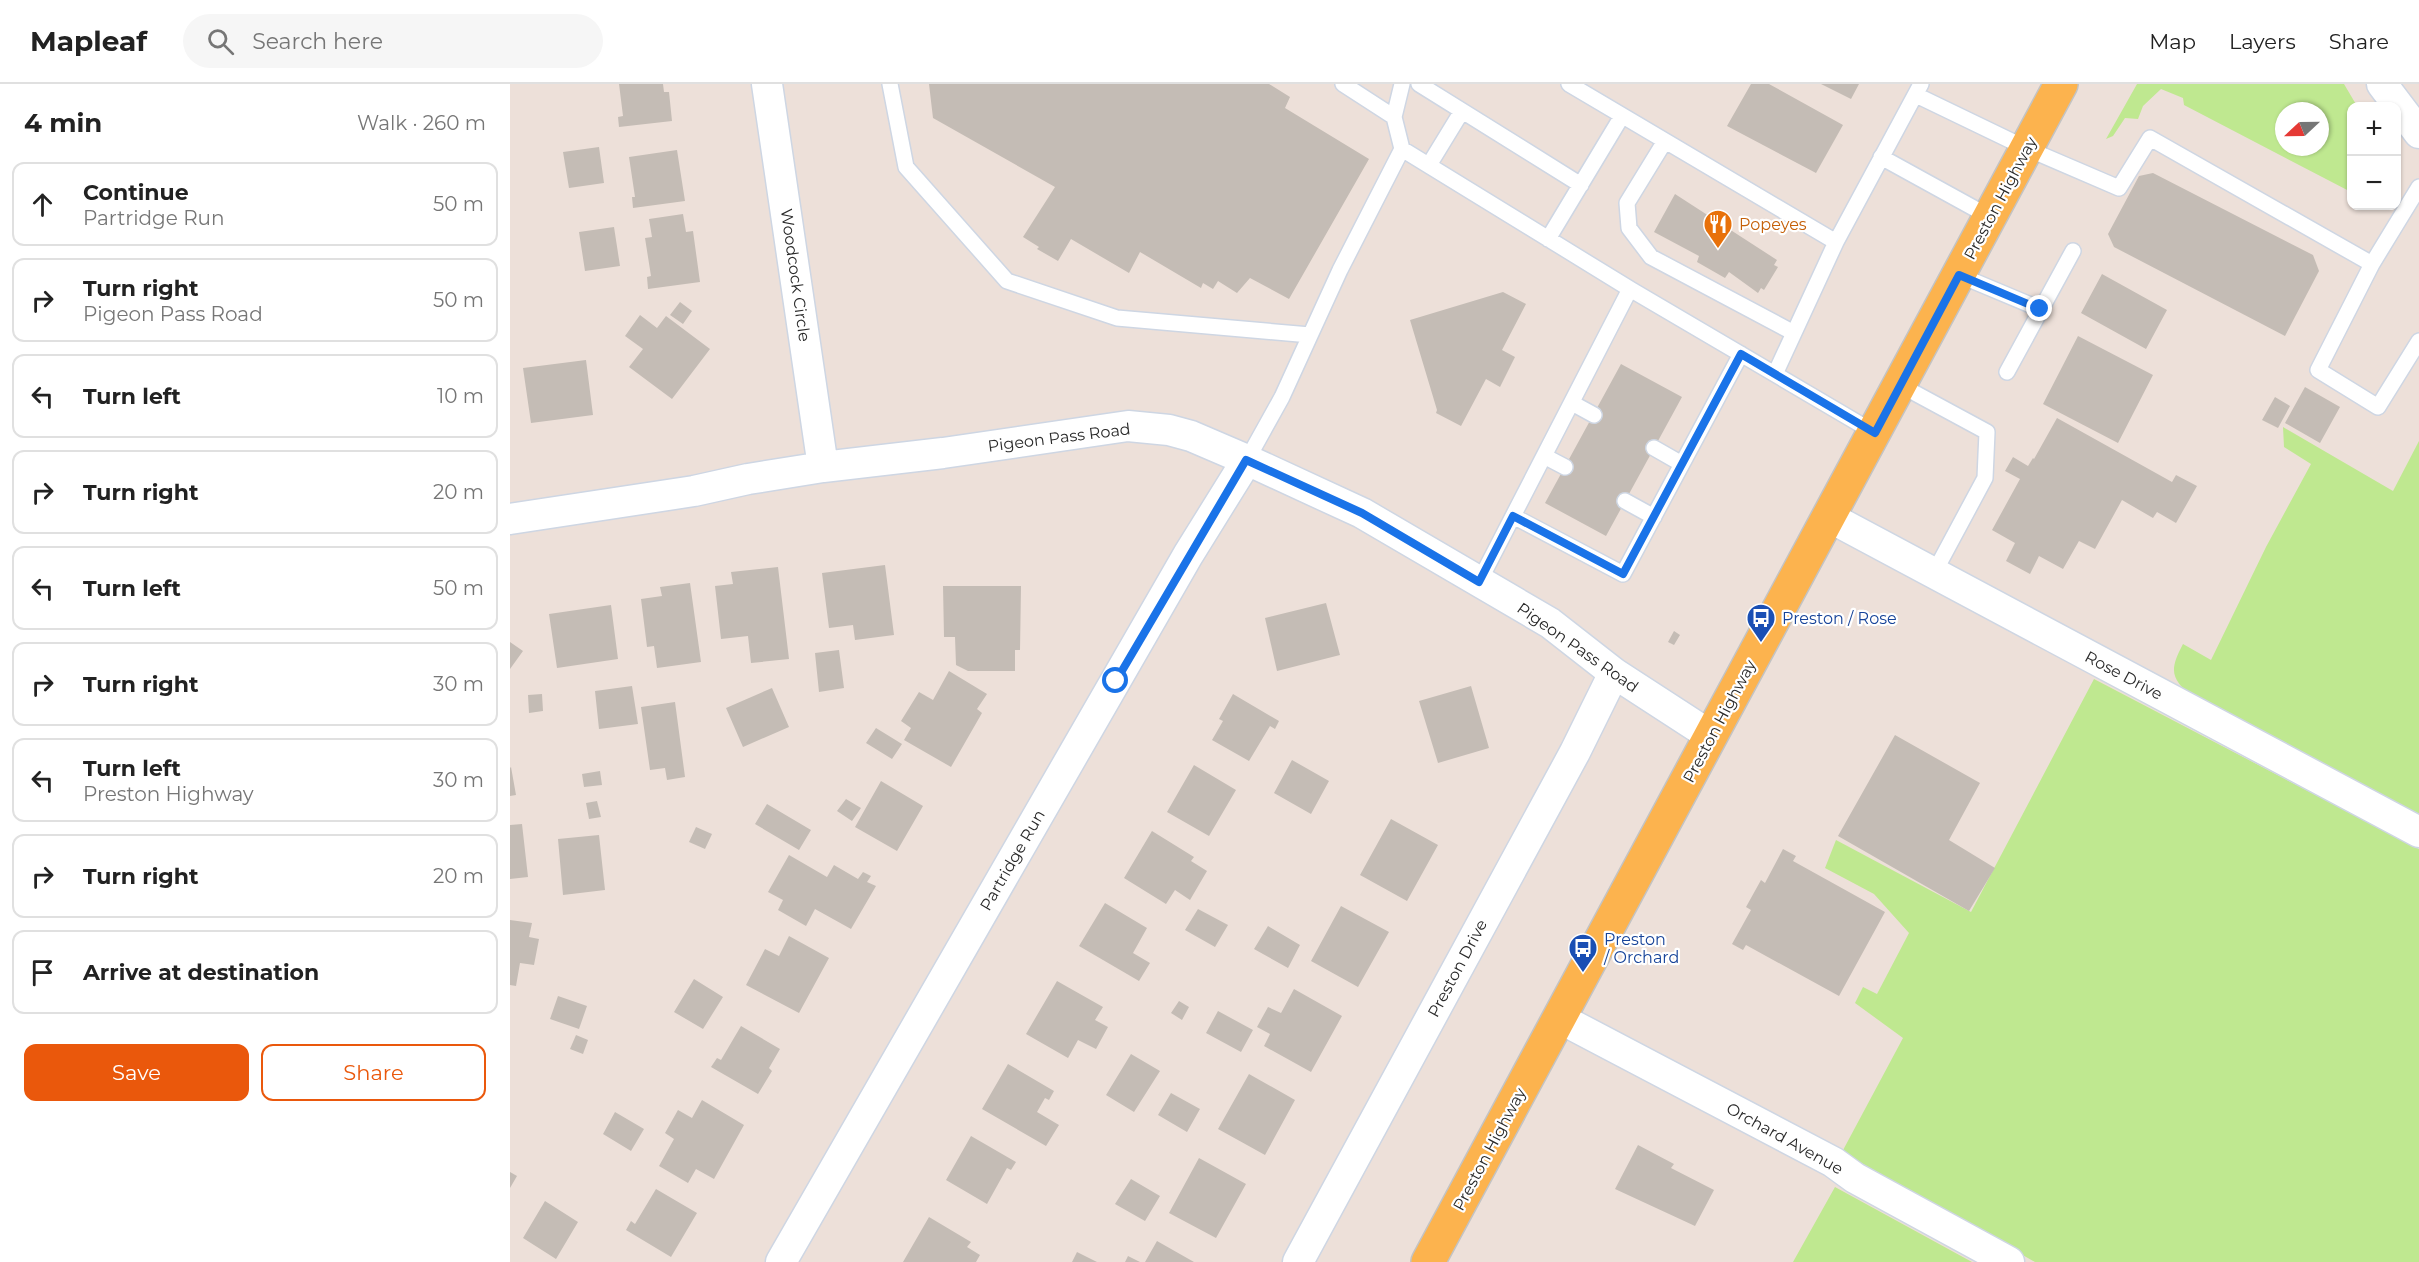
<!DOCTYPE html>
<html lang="en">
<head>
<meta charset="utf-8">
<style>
	:root { --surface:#fff; --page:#f6f6f6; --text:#222; --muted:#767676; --line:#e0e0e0; --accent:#ea580c }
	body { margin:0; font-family:Montserrat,sans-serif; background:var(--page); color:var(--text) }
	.controls { position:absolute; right:18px; top:18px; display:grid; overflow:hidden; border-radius:12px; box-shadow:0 2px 4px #0004 }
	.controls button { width:54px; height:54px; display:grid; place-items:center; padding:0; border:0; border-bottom:2px solid var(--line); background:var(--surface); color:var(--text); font:30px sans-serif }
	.compass { position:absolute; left:1765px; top:18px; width:54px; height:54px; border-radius:50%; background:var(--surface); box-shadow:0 2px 4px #0004; rotate:248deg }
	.stop { position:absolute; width:18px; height:18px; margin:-14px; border:4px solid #1a73e8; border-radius:50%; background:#fff }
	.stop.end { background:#1a73e8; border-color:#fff; box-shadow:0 2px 6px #0008 }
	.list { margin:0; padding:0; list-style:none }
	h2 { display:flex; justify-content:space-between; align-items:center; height:78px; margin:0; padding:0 24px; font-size:26px }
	h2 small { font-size:20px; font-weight:400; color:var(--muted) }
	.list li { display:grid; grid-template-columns:39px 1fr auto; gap:18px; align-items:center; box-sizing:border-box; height:84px; margin:0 12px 12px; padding:0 12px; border:2px solid var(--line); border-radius:12px }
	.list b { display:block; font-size:22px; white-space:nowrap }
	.list p { margin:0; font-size:20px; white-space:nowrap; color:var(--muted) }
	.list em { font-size:20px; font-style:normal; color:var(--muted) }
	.actions { display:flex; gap:12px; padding:18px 24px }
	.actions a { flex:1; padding:14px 0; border:2px solid var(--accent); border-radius:12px; text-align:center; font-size:21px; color:var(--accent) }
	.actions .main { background:var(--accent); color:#fff }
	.icon { flex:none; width:33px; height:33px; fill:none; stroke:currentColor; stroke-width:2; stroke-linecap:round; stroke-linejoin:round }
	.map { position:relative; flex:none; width:1909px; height:1178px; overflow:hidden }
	header { display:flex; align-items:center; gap:36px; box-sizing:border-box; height:84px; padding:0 30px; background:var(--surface); border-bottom:2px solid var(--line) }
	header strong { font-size:28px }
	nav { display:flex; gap:33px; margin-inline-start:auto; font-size:21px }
	.search { width:420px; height:54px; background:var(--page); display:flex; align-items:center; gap:15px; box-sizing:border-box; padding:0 21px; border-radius:33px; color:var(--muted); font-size:22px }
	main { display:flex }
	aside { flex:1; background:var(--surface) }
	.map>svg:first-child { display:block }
</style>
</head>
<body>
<header>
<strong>Mapleaf</strong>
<div class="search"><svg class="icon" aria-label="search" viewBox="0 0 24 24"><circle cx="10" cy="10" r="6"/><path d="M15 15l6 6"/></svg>Search here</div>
<nav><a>Map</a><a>Layers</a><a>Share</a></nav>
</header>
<main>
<aside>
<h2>4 min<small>Walk · 260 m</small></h2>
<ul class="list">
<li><svg class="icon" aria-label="ahead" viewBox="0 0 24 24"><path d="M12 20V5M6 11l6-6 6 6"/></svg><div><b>Continue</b><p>Partridge Run</p></div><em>50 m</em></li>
<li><svg class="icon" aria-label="right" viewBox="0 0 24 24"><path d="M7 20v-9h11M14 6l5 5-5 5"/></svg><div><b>Turn right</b><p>Pigeon Pass Road</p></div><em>50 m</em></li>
<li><svg class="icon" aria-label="left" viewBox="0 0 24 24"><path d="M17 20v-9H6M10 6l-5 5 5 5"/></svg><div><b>Turn left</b></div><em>10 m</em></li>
<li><svg class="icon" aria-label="right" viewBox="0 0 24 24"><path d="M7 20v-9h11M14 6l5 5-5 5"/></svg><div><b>Turn right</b></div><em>20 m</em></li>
<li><svg class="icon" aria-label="left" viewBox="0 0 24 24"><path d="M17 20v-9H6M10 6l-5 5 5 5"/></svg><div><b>Turn left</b></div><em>50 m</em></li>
<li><svg class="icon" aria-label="right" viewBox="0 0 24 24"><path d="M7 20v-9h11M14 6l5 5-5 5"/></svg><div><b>Turn right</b></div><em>30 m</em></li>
<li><svg class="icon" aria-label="left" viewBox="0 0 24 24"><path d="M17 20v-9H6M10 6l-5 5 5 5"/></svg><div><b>Turn left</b><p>Preston Highway</p></div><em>30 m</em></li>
<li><svg class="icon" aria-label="right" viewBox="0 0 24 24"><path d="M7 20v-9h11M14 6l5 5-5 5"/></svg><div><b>Turn right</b></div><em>20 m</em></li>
<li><svg class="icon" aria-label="arrive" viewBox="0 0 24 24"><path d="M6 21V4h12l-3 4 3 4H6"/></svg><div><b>Arrive at destination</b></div></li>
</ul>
<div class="actions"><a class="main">Save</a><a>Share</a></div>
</aside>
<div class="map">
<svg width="1909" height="1178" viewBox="0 0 1909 1178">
	<rect width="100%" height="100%" fill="#ede0d9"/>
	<!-- green -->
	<path fill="#bfe890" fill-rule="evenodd" d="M1627,0H1834L1847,22H1842L1841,108L1674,21L1673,14L1651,5L1633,22L1628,35L1615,34L1603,52L1596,55ZM1774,27H1810V63H1774Z
		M1773,343L1883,407L1909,357V734L1685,616C1663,595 1657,590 1673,560L1701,576L1756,463L1801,380L1774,363Z
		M1584,595L1909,765V1178H1525L1332,1068L1393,954L1345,919L1353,903L1367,910L1399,849L1364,810L1315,784L1326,756L1461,828Z
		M1325,1103L1462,1178H1283Z"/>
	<!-- building -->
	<path fill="#c4bcb5" d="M109,0H153L154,8H159L162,37L109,43L108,33L113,32Z
		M419,0H759L780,13L775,24L859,75L779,215L740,194L727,209L708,197L703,205L693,199L691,204L630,168L619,189L561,155L548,177L527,165L529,163L513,153L545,103L423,34Z
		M1241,0H1259L1333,41L1306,89L1217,42Z
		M1311,0H1349L1341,15Z
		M89,63L94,99L59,104L53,68Z
		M167,66L175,117L123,124L122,113H125L119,73Z
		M1643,89L1803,171L1809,187L1775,252L1604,163L1598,150L1629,92Z
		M1165,110L1267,176L1264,181L1268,183L1254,206L1251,204L1248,209L1219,188L1215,194L1187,178L1189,172L1144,148Z
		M173,130L176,148L183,147L190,198L138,205L137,193L141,192L135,154L142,153L139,135Z
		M104,143L110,182L75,187L69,148Z
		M1592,190L1657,226L1636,265L1571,229Z
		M993,208L1016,220L992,266L1005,273L990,303L976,295L951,342L926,329L927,326L900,236Z
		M170,218L182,227L173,240L160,231Z
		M130,231L147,244L156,232L200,265L162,315L119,283L133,265L115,252Z
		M1568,252L1643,291L1608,359L1533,320Z
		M76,276L83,331L21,339L13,284Z
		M1111,280L1172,313L1096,452L1035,419Z
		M1795,303L1830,323L1810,359L1775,339Z
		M1765,313L1780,322L1768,344L1752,336Z
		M1547,334L1662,398L1666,391L1687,402L1666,439L1647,428L1643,434L1612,416L1585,465L1569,457L1553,485L1529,472L1520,490L1496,477L1505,459L1482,446L1510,395L1495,387L1503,373L1518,382L1523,374L1524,375Z
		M375,481L384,551L345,556L343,541L319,544L312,489Z
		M268,483L279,575L241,579L238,552L211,555L205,502L223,500L221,488Z
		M180,499L191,578L147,584L144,562L137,563L131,515L152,512L150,503Z
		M433,502H511L510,566H505V587H458L446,581L445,553H434Z
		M816,519L830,571L767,587L755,534Z
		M101,521L108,575L47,584L39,530Z
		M1164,547L1170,551L1164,561L1158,558Z
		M0,558L13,567L0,585Z
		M329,566L334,604L309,608L305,569Z
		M439,587L477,610L467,625L472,629L441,683L394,656L401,644L391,637L409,608L423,616Z
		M122,602L128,640L89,645L85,607Z
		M961,602L979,664L928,679L909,617Z
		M262,604L279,643L233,663L216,624Z
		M32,610L33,627L19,629L18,611Z
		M723,610L769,637L765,645L760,642L739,677L702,656L713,637L709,635Z
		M165,618L175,693L157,696L155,684L140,686L131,623Z
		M366,644L392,660L382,675L356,659Z
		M1385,651L1470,699L1439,756L1485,784L1459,827L1328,752Z
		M782,676L819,697L801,730L764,709Z
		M684,681L726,706L699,752L657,728Z
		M1,683L6,711L0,712V684Z
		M90,687L92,701L74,703L72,690Z
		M371,697L413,722L387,767L345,743Z
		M336,715L351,724L342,737L327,727Z
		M87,717L91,733L79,735L76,719Z
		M257,720L301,746L289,766L245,740Z
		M881,735L928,761L897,817L850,791Z
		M12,740L18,793L0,795V741Z
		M186,743L202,750L195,765L179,758Z
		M642,747L684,773L681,777L697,787L680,816L665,806L656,820L614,794Z
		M89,751L95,806L53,811L48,755Z
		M1273,765L1286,772L1283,777L1375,828L1329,912L1236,861L1233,866L1222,860L1241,826L1236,823L1251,796L1255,799Z
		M279,771L317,793L324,781L348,795L353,788L361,792L357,798L366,802L341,845L305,825L296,842L268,826L273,816L258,808Z
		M595,819L637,844L623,869L640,879L629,897L569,862Z
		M831,822L879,848L848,903L801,877Z
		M688,825L718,841L705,863L675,846Z
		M0,836L22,839L19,853L29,855L24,881L10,879L6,902L0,901Z
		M758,842L790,861L778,884L744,865Z
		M279,852L319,874L289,929L236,901L255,865L269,872Z
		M184,895L213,913L193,945L164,928Z
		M547,897L593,923L585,936L598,943L586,965L568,956L558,974L516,950Z
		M784,905L832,932L801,988L754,962L760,950L747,943L758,923L771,929Z
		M48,912L77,922L69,945L40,935Z
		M669,917L679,923L672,936L661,929Z
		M708,927L743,946L731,968L696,949Z
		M231,942L270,965L259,984L262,987L248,1010L201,983L207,974L211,976Z
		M66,951L78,956L73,970L60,965Z
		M621,970L650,987L624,1028L596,1011Z
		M498,980L544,1007L539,1016L535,1014L527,1028L549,1041L536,1062L472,1025Z
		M739,990L785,1016L755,1071L708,1045Z
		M661,1009L690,1025L677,1048L648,1031Z
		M192,1016L234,1041L204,1095L186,1085L178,1099L149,1082L164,1055L155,1049L168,1026L182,1034Z
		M105,1028L134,1045L121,1067L93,1050Z
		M461,1052L506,1078L501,1086L497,1084L477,1120L436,1096Z
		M1128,1061L1164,1080L1161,1084L1204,1106L1185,1142L1105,1105Z
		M689,1074L736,1100L706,1154L659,1129Z
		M0,1088L7,1092L0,1104Z
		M621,1095L650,1112L635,1137L605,1120Z
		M146,1105L187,1129L161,1173L116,1146L121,1137L125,1140Z
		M35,1117L68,1138L46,1175L13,1154Z
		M419,1133L461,1158L457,1163L470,1171L466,1178H393Z
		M647,1157L684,1178H635Z
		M567,1168L587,1178H562Z
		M618,1172L630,1178H615Z"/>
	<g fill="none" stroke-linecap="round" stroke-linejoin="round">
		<!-- service casing -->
		<g stroke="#ced6e3" stroke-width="18">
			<path id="service" d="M380,0L396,83L497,197L607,234L800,251
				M833,0L884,33
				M892,0L884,33L892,65
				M909,0L1071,101
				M1059,0L1326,158L1411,0
				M1406,11L1518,65L1609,104L1640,54L1862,180L1909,103
				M1155,57L1117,119L1119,144L1141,173L1284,249
				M1371,73L1480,133
				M919,81L952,27
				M1038,155L1112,32
				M1862,180L1808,286L1868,323L1909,257
				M1449,191L1530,225
				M1497,288L1563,167
				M1265,290L1326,158
				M1390,301L1477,348L1475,394L1424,489
				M1062,319L1084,331
				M1144,364L1172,380
				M1034,372L1055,383
				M737,376L772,313L830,186L892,65L1120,205
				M1115,417L1144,433
				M1003,432L1113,490L1231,270
				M969,498L1120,205L1365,349"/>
		</g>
		<!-- minor casing -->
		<g stroke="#ced6e3" stroke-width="33">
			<path id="minor" d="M257,0L313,383
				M1872,0L1909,49
				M1319,433L1909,748
				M0,435L184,407L238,395L313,383L433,369L618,342L659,346L681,352L737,376L852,429L1040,539L1104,589L1201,652
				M1049,934L1323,1078L1345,1094L1499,1178
				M271,1178L678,471L737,376
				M788,1178L1065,668L1104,589"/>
		</g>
		<!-- primary casing -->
		<g stroke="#c3c3c3" stroke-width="36">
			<path id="primary" d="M918,1178L1551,0"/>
		</g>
		<!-- service -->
		<use href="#service" stroke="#fff" stroke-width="15"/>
		<!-- minor -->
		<use href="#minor" stroke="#fff" stroke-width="30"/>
		<!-- primary -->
		<use href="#primary" stroke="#fcb34e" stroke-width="33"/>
	</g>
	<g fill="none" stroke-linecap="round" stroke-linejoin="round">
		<!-- route -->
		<path stroke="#1a73e8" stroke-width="8" d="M606,597L736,376L852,429L969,498L1003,432L1113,490L1231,270L1365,349L1449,191L1530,225"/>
	</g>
	<!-- icons -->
	<defs>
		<g id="restaurant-pin" transform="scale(1.5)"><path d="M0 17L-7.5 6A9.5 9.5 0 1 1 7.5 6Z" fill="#e8710a" stroke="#fff"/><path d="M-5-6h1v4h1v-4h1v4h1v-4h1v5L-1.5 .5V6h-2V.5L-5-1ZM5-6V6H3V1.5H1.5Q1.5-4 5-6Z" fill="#fff"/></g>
		<g id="bus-pin" transform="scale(1.5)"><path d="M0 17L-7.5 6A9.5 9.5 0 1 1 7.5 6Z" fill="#1a4fb4" stroke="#fff"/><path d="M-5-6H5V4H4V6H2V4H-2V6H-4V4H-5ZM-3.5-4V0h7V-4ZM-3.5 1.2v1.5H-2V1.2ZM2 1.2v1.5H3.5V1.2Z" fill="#fff"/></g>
	</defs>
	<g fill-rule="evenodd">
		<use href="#restaurant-pin" x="1208" y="140"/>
		<use href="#bus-pin" x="1251" y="534"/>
		<use href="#bus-pin" x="1073" y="864"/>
	</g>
	<g text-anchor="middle" stroke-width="4.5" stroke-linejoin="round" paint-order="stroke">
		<!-- street labels -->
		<g font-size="16" fill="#292929" stroke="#fff">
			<text transform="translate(1490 114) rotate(-62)" y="6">Preston Highway</text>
			<text transform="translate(286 191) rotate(82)" y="6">Woodcock Circle</text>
			<text transform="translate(549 353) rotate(-7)" y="6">Pigeon Pass Road</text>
			<text transform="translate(1068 563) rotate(35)" y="6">Pigeon Pass Road</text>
			<text transform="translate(1614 591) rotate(28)" y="6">Rose Drive</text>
			<text transform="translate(1209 637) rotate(-62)" y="6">Preston Highway</text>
			<text transform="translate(502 776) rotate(-60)" y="6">Partridge Run</text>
			<text transform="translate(947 884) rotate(-62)" y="6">Preston Drive</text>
			<text transform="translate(1275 1054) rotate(29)" y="6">Orchard Avenue</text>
			<text transform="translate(979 1065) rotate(-62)" y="6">Preston Highway</text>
		</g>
		<!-- food labels -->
		<g font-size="16" fill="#c56008" stroke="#fff" text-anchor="start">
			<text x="1229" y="146">Popeyes</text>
		</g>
		<!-- transit labels -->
		<g font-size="16" fill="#164399" stroke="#fff" text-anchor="start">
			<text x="1272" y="540">Preston / Rose</text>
			<text x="1094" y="861">Preston<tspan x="1094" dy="18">/ Orchard</tspan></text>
		</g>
	</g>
</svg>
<div class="controls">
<button>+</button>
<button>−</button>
</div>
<svg class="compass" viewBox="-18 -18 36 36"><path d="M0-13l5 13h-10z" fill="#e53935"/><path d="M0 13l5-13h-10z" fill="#767676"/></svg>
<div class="stop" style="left:606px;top:597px"></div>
<div class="stop end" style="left:1530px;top:225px"></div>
</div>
</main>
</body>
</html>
